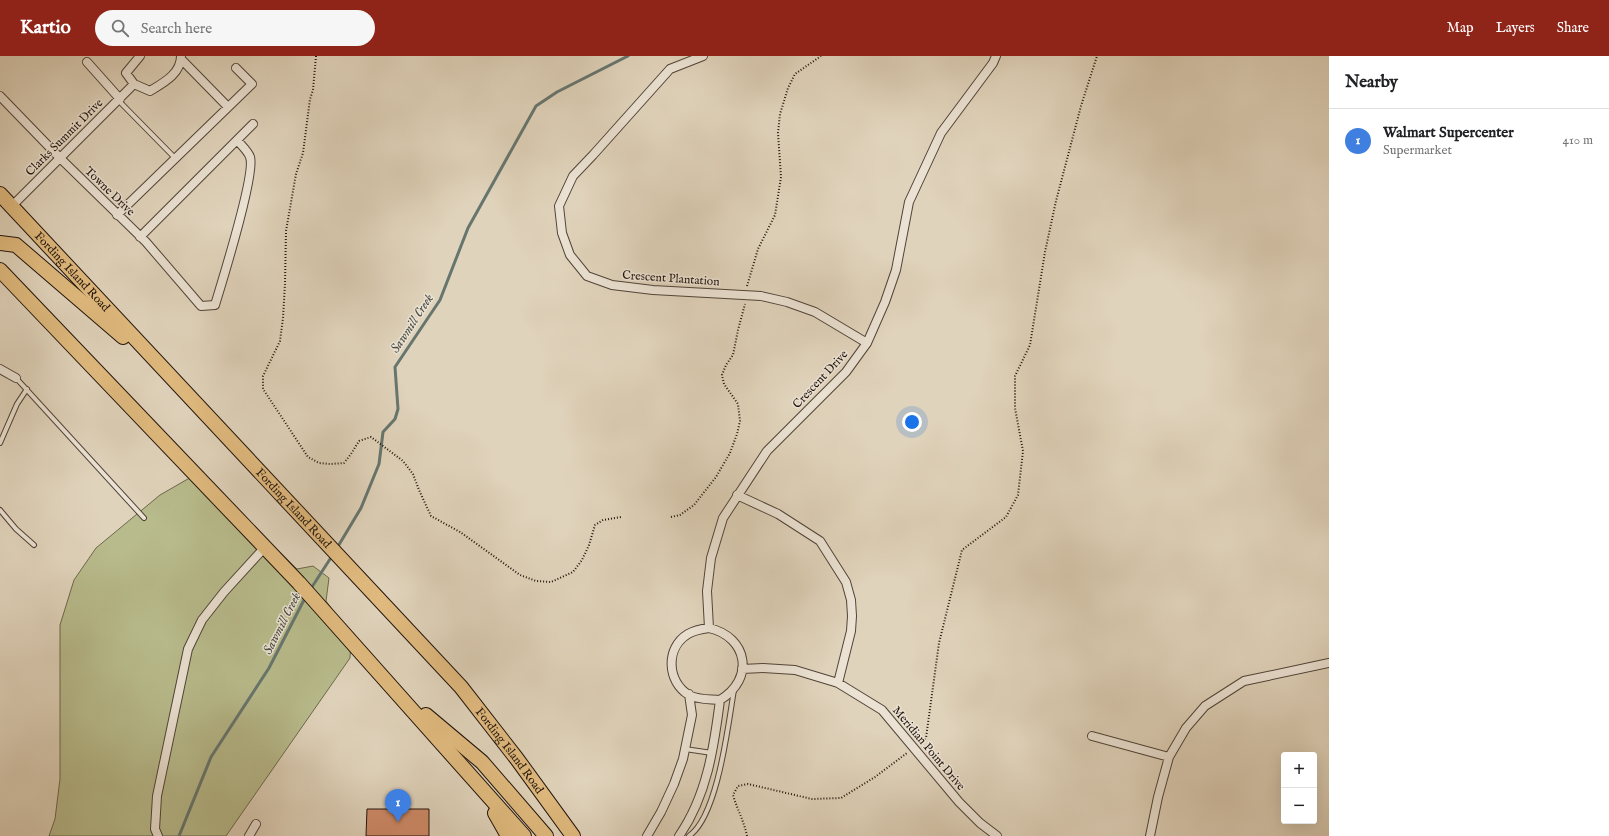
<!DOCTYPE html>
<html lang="en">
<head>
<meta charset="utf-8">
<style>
	:root { --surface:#fff; --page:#f6f6f6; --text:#202124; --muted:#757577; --line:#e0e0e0; --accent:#8f2418 }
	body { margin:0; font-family:"IM FELL English",serif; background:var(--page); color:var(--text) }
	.controls { position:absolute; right:12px; bottom:12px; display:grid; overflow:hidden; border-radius:4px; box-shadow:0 4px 16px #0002 }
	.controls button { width:36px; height:36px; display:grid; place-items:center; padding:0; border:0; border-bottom:1px solid var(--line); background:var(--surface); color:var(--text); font:20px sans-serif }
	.you { position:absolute; left:912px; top:366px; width:14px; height:14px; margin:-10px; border:3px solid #fff; border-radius:50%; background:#1a73e8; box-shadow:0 0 0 6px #1a73e833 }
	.badge { display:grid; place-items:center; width:26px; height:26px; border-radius:50%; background:var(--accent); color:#fff; font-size:13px; font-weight:700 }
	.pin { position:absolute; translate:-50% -33px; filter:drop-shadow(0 1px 2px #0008) }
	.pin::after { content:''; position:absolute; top:21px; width:14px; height:12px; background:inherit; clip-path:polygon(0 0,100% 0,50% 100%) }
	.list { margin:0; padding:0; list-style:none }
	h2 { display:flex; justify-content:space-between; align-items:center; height:52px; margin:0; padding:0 16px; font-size:17px }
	h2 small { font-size:13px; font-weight:400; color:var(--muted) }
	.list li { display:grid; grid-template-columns:26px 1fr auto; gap:12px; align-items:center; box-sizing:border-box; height:64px; padding:0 16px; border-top:1px solid var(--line) }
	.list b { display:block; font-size:15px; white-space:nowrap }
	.list p { margin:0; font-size:13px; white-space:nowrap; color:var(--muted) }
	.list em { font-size:13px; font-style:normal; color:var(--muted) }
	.icon { flex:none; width:22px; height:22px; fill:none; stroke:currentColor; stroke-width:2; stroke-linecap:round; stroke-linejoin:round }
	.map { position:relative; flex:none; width:1329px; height:780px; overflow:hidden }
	header { display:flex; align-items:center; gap:24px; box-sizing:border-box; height:56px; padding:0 20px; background:var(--accent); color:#fff }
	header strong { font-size:19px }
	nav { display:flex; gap:22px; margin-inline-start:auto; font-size:14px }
	.search { width:280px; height:36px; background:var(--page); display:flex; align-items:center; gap:10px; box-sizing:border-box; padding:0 14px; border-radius:22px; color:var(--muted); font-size:15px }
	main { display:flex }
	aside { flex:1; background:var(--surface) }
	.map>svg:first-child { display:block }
</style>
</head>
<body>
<header>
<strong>Kartio</strong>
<div class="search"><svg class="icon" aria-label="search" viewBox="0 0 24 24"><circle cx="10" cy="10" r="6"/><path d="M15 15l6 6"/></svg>Search here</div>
<nav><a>Map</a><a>Layers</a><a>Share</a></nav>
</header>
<main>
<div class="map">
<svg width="1329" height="780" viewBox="0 0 1329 780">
	<rect width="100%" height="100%" fill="#e0d3bb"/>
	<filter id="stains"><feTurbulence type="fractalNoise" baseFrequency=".005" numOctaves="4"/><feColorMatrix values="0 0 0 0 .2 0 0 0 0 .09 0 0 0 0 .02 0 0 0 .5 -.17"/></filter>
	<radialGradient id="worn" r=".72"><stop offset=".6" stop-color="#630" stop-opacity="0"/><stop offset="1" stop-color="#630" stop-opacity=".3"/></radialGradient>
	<!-- green -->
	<path fill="#b8bb8c" stroke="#6c684c" d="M193,420H202L297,513L313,510L329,522L326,545L351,579L350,602L226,780H49L55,763L60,723V569L74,524L96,492L160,439Z"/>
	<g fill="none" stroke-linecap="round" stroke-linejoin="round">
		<!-- stream -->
		<path stroke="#66766f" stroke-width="3" d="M337,492L361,452L379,408L383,376L395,363L398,353L395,311L440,244L468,172L536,50L557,36L628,0
			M310,534L332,500
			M179,780L211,701L269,612L306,540"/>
	</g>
	<!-- building -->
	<path fill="#cf8b69" stroke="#20140c" d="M367,753H429V780H366Z"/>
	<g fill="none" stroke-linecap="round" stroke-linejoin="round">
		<!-- service casing -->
		<g stroke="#504438" stroke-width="6">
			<path id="service" d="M118,44L175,102
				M16,322L144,462
				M0,387L17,348L27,333
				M0,454L16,473L34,489
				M685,693L712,697
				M689,780C718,760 728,669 734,634"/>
		</g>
		<!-- minor casing -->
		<g stroke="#504438" stroke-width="10">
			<path id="minor" d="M140,0L126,17L134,28L150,35C163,27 181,18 181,0
				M703,0L670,13L593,99L573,120L559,150L562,177L570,199L587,220L612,229L653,234L761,240L787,246L815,256L867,287
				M181,3L228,51
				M87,6L120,43
				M0,40L60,102L146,186L201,250L215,249C222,226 256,117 250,101C248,95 241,89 237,84
				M12,150L134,28
				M117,159L252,28L236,12
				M140,181L253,68
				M0,313L16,322
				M737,439L778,458L820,485L846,526L851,544L852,560L851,575L838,627
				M709,572L707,535L711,502L723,462L767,395L846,316L867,287L885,246L896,214L909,146L941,77L993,7L996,0
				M709,572C748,581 755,623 720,644C709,643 698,644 689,639C667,626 665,592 688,578C695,574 701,573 709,572Z
				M742,613L763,612L795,614L838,627L882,654L959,746L980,767L997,780
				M1092,680L1169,701
				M158,780L155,773L157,740L188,593L202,564L224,536L265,491
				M249,780L256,768
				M647,780L661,756L674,728L683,703L692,659L689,638
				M679,780C707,740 714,691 720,644
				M1150,780L1158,741L1169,701L1186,672L1205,650L1244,625L1329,607"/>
		</g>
		<!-- trunk casing -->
		<g stroke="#20140c" stroke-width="16">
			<g id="trunk">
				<path id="s1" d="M0,138L461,631L517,703L573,780"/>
				<path d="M0,187L16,189L123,281"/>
				<path d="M0,214L299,527L524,780"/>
				<path d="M426,659L482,706L546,780"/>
				<path d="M495,757L508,780"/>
			</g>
		</g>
		<!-- path -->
		<path stroke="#20140c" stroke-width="2" stroke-dasharray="1 2" stroke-linecap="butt" d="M316,0L313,34L310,43L303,97L296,118L286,175L285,228L283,262L280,285L263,320V333L308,401L319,407L330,408L344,407L351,398L359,385L371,381L403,405L413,418L419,434L431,460L460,476L520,519L536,525L551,526L573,516L582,504L589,489L595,469L603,464L621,461
			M747,230L758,193L775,159L781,121L778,77L780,58L788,32L795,18L821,0
			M671,461L680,459L694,449L716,421L730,397L737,378L740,365L738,348L724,328L722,319L726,309L733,299L738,274L745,248
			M920,687L926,682L939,587L962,494L1006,461L1018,439L1023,395L1015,352V320L1030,289L1045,196L1056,145L1081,50L1097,0
			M747,780C744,765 737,753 733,739L738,730L748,728L812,743L841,742L875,721L907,697"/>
		<!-- service -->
		<use href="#service" stroke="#ebe2d3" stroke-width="4"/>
		<!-- minor -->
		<use href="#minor" stroke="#ebe2d3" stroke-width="8"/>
		<!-- trunk -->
		<use href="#trunk" stroke="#e0ba7e" stroke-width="14"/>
	</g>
	<g text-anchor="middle" stroke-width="3" stroke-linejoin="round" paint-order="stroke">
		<!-- street labels -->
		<g font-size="12" fill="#20140c" stroke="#ebe2d3">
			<text transform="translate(64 81) rotate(-45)" y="4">Clarks Summit Drive</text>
			<text transform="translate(110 135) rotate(44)" y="4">Towne Drive</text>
			<text dy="4" stroke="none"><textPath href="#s1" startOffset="106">Fording Island Road</textPath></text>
			<text transform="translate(671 222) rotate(4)" y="4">Crescent Plantation</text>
			<text transform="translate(820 323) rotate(-47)" y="4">Crescent Drive</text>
			<text dy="4" stroke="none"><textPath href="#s1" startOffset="430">Fording Island Road</textPath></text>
			<text transform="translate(929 692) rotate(50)" y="4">Meridian Point Drive</text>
			<text dy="4" stroke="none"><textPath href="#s1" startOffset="755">Fording Island Road</textPath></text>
		</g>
		<!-- water labels -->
		<g font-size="13" font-style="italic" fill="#494d46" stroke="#ebe2d3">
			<text transform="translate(411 267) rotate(-57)" y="5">Sawmill Creek</text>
			<text transform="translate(281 567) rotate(-63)" y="5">Sawmill Creek</text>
		</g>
	</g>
	<rect width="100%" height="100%" filter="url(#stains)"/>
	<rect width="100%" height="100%" fill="url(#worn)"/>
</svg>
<div class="controls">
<button>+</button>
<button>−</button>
</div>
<div class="you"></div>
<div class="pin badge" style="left:398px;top:766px;background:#3f7fe0">1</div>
</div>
<aside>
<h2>Nearby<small></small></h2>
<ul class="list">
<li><span class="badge" style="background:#3f7fe0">1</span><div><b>Walmart Supercenter</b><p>Supermarket</p></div><em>410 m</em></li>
</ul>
</aside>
</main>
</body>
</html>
